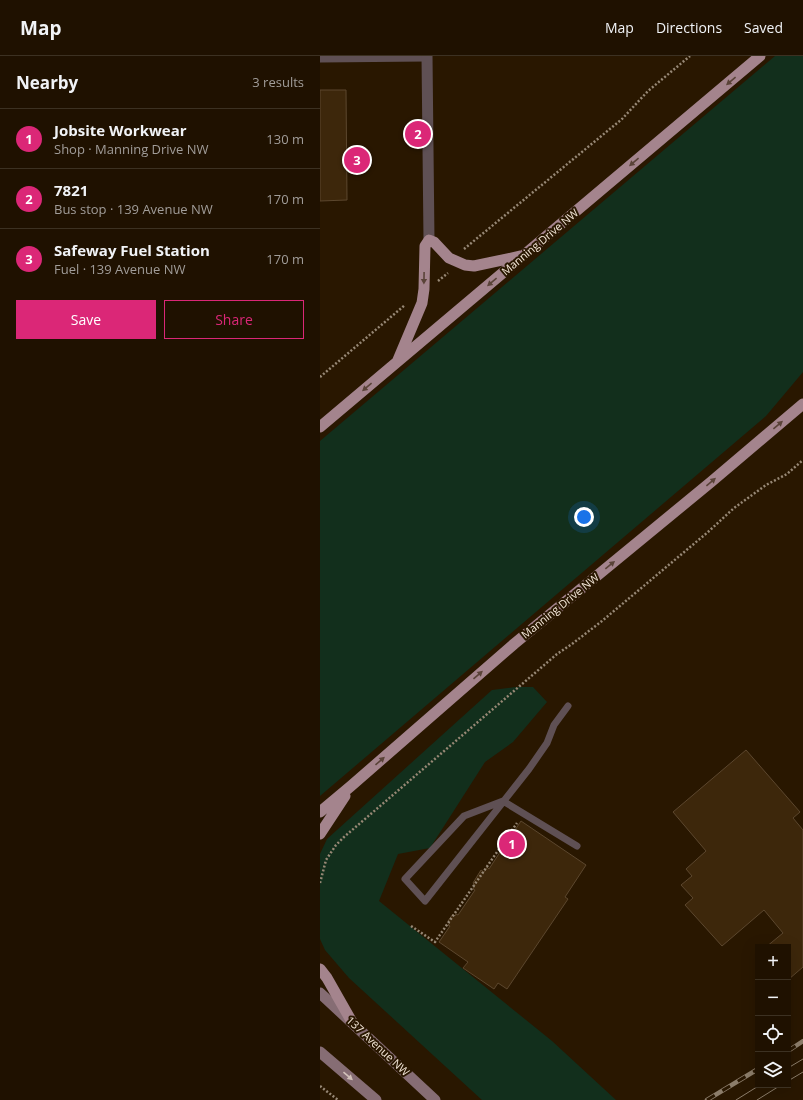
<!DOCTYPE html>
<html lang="en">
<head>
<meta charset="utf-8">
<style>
	:root { --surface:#1f1100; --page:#271a0a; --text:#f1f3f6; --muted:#a19d99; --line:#3c3122; --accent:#db2777 }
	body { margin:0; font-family:"Open Sans",sans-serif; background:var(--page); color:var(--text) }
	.controls { position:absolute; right:12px; bottom:12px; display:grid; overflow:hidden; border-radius:0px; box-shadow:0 4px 16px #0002 }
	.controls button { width:36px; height:36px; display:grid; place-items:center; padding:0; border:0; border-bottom:1px solid var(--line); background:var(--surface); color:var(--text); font:20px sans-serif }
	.you { position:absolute; left:264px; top:461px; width:14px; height:14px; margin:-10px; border:3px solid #fff; border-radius:50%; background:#1a73e8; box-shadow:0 0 0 6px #1a73e833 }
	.badge { display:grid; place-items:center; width:26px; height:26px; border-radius:50%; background:var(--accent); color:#fff; font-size:13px; font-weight:700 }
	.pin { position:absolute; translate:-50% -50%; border:2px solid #fff; box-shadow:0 1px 4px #0006 }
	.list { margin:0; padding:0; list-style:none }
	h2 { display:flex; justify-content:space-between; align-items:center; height:52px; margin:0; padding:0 16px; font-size:17px }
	h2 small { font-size:13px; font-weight:400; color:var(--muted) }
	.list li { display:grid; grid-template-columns:26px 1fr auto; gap:12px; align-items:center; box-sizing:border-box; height:60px; padding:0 16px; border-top:1px solid var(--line) }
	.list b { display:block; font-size:15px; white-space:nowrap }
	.list p { margin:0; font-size:13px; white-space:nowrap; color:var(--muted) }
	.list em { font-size:13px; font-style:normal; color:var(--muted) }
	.actions { display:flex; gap:8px; padding:12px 16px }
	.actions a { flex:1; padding:9px 0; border:1px solid var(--accent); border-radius:0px; text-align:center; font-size:14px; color:var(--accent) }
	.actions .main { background:var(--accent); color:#fff }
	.icon { flex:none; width:22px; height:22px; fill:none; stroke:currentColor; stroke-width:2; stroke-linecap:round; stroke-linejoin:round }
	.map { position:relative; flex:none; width:483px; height:1044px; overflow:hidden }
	header { display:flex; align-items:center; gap:24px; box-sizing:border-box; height:56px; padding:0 20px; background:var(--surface); border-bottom:1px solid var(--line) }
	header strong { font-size:19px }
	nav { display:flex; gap:22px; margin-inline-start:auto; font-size:14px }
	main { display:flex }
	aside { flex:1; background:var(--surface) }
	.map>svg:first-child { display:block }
</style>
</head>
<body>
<header>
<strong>Map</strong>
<nav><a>Map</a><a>Directions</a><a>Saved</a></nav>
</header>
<main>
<aside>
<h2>Nearby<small>3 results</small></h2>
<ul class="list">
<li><span class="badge">1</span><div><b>Jobsite Workwear</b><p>Shop · Manning Drive NW</p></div><em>130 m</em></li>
<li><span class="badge">2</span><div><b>7821</b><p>Bus stop · 139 Avenue NW</p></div><em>170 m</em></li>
<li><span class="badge">3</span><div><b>Safeway Fuel Station</b><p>Fuel · 139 Avenue NW</p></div><em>170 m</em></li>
</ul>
<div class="actions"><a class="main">Save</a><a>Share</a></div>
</aside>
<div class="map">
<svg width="483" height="1044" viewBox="0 0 483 1044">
	<rect width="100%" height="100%" fill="#291700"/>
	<!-- green -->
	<path fill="#122f1c" d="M455,0H483V316L446,360L0,740V385Z
		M196,631H213L227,646L193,686L165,706L110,792L78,798L59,845L232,985L296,1044H162L29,922L5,894L0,883V798L7,783L172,634Z"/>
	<!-- building -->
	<path fill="#3d270b" stroke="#5c472e" d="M0,34H26L27,144L0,145Z
		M426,694L480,756L473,762L483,774V911L469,923L468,922V891H446L463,877L444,854L402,890L365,849L373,842L361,829L372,820L366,813L386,795L353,756Z
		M201,765L266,809L245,841L248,843L187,933L178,927L174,933L143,912L148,906L119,886L130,870L128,869L130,867L128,865L133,858L135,860L136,858L138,859L155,834L153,833L155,829L153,827L161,814L164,816L167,811L169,813L186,787L185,786L187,783L185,781L190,774L192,776L194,773L195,774Z"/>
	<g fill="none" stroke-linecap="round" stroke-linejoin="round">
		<!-- path -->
		<path stroke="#978875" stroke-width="2.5" stroke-dasharray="2 2" stroke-linecap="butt" d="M144,193L302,63L328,35L370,0
			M118,225L128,217
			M0,321L85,249
			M0,827L6,804L16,789L24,781L237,598L252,588L282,565L388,476L414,452L446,429L467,418L483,404
			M91,870L115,886L197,767
			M0,1030L18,1044"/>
		<!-- service -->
		<path stroke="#5f5054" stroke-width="7" d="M0,3L107,2
			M248,650L234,669L227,687L209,713L105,845L85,823L144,760L183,745L257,790"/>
		<!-- minor -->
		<path stroke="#5f5054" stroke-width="11" d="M107,0L109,184"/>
		<!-- secondary -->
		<path stroke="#866d74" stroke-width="11" d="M0,937L115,1044
			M0,996L56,1044"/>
		<!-- primary -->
		<path stroke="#a4848d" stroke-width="11" d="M78,304L102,247L104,233L105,190L109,184L114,186L129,202L145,209L154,210L201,200
			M0,371L440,0
			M0,756L31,730L194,588L391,426L483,348
			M0,778L25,740
			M0,913L7,922L32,966"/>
		<!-- tram -->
		<path stroke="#8c7d6a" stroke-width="1" d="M468,1012L483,1003
			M468,1025L483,1016
			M416,1044L440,1029
			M437,1044L461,1029"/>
		<!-- rail casing -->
		<g stroke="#8c7d6a" stroke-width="4.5">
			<path id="rail" d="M468,995L483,985
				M387,1044L438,1013"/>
		</g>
		<!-- rail -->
		<use href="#rail" stroke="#291700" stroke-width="3" stroke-dasharray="9" stroke-linecap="butt"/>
	</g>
	<!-- one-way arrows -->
	<defs><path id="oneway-solid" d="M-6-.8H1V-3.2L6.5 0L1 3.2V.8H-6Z"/></defs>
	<g fill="#5a4338">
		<use href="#oneway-solid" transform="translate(411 25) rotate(140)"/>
		<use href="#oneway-solid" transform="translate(314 106) rotate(140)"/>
		<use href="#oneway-solid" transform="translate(104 222) rotate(91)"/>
		<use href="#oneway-solid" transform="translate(172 226) rotate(140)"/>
		<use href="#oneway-solid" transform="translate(47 331) rotate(140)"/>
		<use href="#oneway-solid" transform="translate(458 369) rotate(-40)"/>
		<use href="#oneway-solid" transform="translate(391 426) rotate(-40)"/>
		<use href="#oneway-solid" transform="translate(290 509) rotate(-39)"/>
		<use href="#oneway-solid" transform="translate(158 619) rotate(-41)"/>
		<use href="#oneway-solid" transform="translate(60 705) rotate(-41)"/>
	</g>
	<use fill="#d2c1b9" href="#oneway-solid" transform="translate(28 1020) rotate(41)"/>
	<g text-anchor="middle" stroke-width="4" stroke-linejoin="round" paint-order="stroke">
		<!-- street labels -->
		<g font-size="11" fill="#f2e5d6" stroke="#291700">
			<text transform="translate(220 186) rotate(-40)" y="4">Manning Drive NW</text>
			<text transform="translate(240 550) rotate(-39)" y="4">Manning Drive NW</text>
			<text transform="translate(58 990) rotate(43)" y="4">137 Avenue NW</text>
		</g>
	</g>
</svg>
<div class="controls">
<button>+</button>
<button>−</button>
<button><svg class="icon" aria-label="locate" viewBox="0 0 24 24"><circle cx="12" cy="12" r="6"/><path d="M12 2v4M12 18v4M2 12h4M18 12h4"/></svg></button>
<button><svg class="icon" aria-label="layers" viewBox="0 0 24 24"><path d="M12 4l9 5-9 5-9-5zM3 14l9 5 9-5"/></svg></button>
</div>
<div class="you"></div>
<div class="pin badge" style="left:192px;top:788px">1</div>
<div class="pin badge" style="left:98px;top:78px">2</div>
<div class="pin badge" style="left:37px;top:104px">3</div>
</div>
</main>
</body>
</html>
